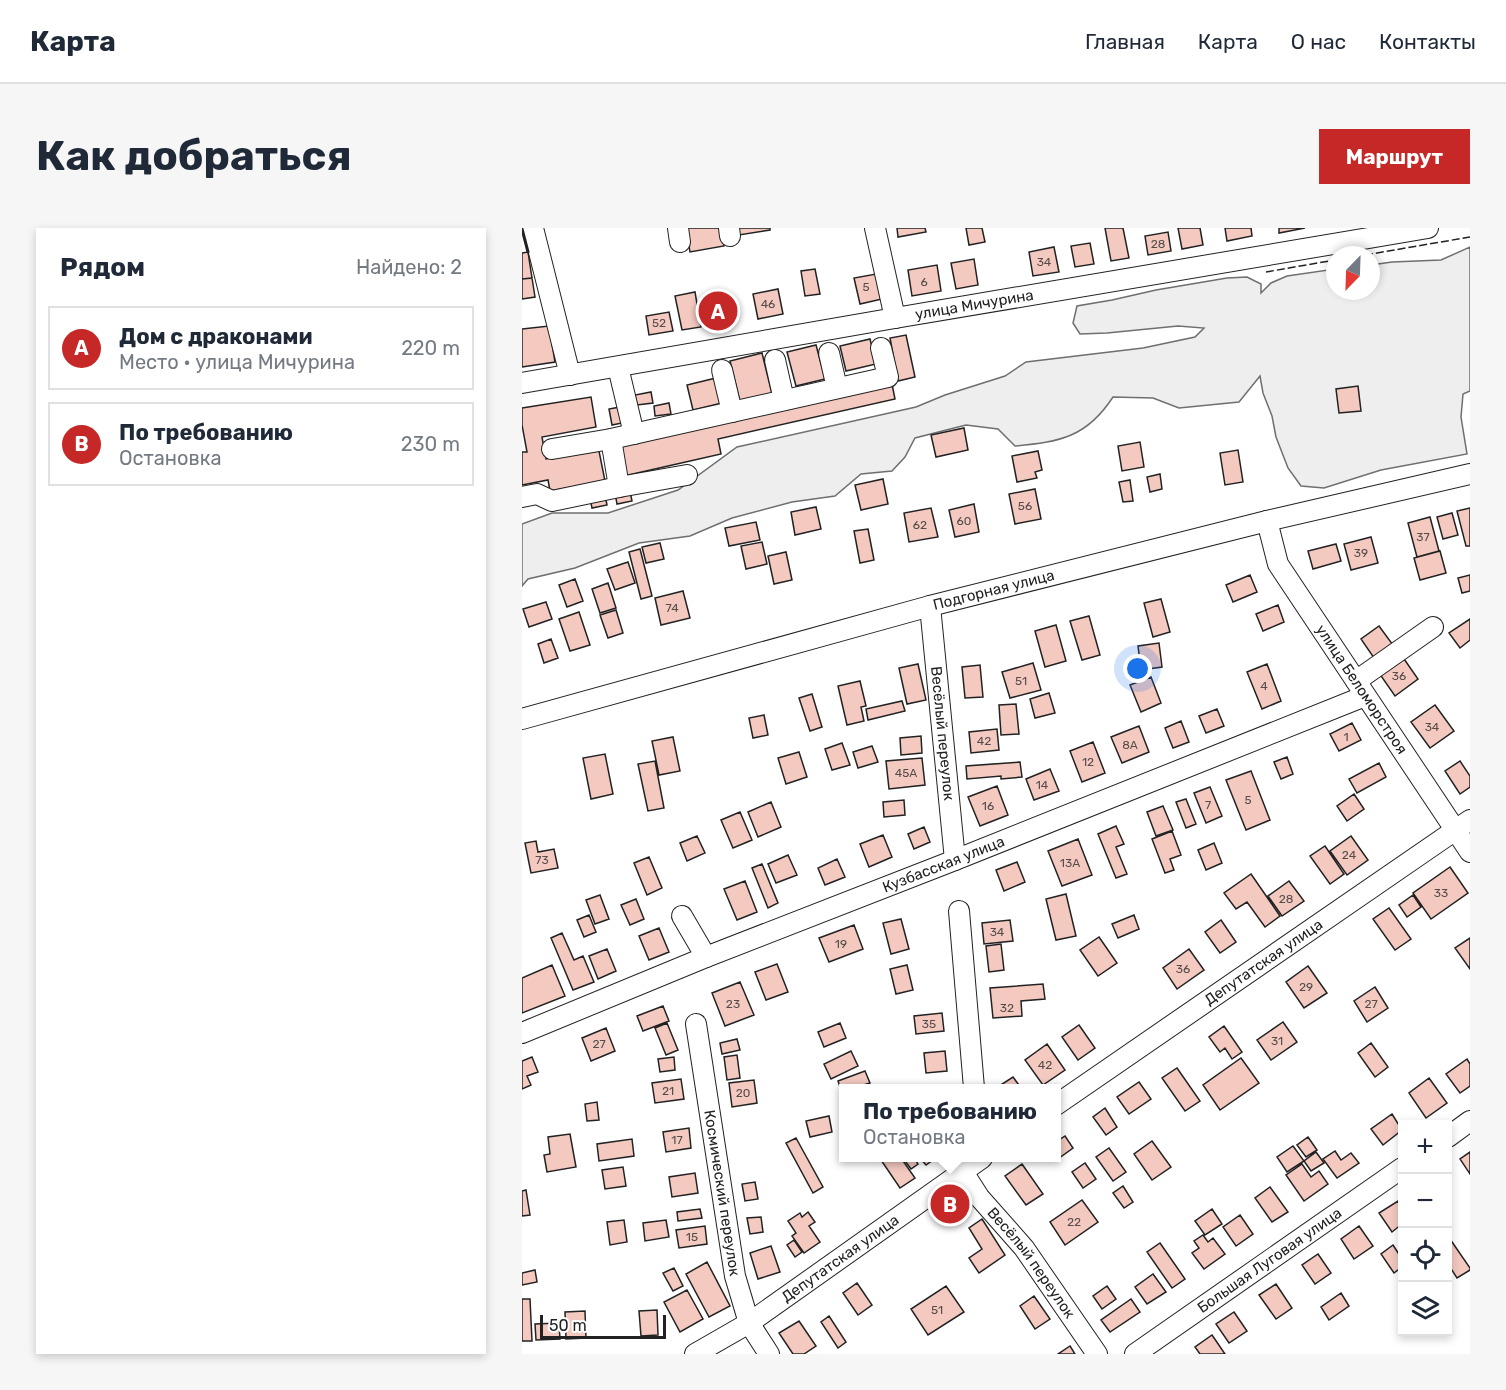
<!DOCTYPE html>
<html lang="ru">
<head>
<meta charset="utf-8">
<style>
	:root { --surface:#fff; --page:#f6f6f7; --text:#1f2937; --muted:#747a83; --line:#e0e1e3; --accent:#c62828 }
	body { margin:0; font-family:Rubik,sans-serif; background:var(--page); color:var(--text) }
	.controls { position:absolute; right:18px; bottom:18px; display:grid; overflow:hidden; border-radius:0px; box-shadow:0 3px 9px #0003 }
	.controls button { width:54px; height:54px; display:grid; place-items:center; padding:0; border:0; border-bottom:2px solid var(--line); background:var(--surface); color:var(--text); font:30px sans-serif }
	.compass { position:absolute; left:804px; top:18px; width:54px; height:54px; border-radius:50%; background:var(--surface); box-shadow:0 3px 9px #0003; rotate:203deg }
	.scale { position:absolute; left:18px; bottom:15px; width:126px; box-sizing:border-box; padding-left:6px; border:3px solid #222; border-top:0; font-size:16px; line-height:21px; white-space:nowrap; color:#222; -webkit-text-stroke:4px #fff; paint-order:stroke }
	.you { position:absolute; left:616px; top:441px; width:21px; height:21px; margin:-15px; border:4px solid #fff; border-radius:50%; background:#1a73e8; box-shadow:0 0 0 9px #1a73e833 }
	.badge { display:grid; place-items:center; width:39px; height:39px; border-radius:50%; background:var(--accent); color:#fff; font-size:20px; font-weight:700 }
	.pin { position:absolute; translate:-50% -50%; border:3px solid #fff; box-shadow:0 2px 6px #0006 }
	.popup { position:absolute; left:317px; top:856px; width:222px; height:78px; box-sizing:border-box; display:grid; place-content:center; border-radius:0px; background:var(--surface); filter:drop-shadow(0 2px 4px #0005); font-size:20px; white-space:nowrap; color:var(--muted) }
	.popup b { font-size:22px; color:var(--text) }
	.popup::after { content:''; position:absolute; left:50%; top:100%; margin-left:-12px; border:12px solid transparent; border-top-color:var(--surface) }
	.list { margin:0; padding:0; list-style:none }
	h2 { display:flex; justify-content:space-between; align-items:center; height:78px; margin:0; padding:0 24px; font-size:26px }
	h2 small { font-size:20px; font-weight:400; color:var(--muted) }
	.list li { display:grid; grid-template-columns:39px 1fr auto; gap:18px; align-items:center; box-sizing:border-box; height:84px; margin:0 12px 12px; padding:0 12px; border:2px solid var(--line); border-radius:0px }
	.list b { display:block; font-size:22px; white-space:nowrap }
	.list p { margin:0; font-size:20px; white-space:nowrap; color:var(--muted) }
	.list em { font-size:20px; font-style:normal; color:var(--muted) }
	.icon { flex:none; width:33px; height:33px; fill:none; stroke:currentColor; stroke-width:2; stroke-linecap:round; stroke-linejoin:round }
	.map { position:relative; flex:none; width:948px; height:1126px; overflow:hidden; border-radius:0px }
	header { display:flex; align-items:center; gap:36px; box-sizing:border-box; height:84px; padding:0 30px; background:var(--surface); border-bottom:2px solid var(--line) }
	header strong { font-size:28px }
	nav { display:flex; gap:33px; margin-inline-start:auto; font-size:21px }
	.intro { display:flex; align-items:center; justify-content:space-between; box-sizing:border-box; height:144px; padding:0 36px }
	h1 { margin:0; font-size:42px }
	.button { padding:15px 27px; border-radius:0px; background:var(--accent); color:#fff; font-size:21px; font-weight:700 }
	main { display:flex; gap:36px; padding:0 36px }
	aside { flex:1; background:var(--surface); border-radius:0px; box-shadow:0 3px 9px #0003 }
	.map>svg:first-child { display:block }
</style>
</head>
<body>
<header>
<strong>Карта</strong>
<nav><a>Главная</a><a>Карта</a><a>О нас</a><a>Контакты</a></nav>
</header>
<div class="intro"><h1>Как добраться</h1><a class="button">Маршрут</a></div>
<main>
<aside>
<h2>Рядом<small>Найдено: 2</small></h2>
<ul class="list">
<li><span class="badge">A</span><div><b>Дом с драконами</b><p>Место · улица Мичурина</p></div><em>220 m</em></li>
<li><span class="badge">B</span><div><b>По требованию</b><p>Остановка</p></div><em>230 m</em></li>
</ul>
</aside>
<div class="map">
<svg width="948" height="1126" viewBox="0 0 948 1126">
	<rect width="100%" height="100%" fill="#fff"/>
	<!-- green -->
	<path fill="#eee" stroke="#6f6f6f" stroke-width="1.5" d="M948,19V163L941,166L939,189L945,226L859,242L802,260L779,258L766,240L754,209L750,188L741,165L738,148L717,174L657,180L631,170L591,169C565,209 538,214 493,218L476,201L444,197L393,210L383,229L370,243L339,246L313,268L270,274L210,290L168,308L117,315L53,340L6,351L0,358V296L30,285H86L156,262L215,219L394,179L423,167L483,148L504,134L621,120L673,109L682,100L656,98L585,105L558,106L551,95L555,78L590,72L634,62L705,50L725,49L739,56V65L749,55L765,48L813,41V63H849V37L870,34L919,32Z"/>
	<!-- building -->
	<path fill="#f3c9c0" stroke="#222" stroke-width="1.5" d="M164,0H199L202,18L168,24Z
		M216,0H248V2L217,7Z
		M375,0H403L404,4L376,9Z
		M444,0H460L463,14L447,17Z
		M583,0H601L607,30L589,33Z
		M656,0H678L681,17L660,21Z
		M703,0H729L730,8L705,13Z
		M757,0H783L757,5Z
		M646,4L649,23L626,27L623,8Z
		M568,15L572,36L553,39L549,18Z
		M532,19L537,44L511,48L507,24Z
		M6,24L10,50L0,51V25Z
		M452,31L456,57L434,61L429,35Z
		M415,37L419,63L390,68L386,42Z
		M293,41L298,66L283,68L279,43Z
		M354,46L360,71L338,76L332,50Z
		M10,50L13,69L0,71V51Z
		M256,61L261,86L236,91L231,66Z
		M173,64L179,99L160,102L153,68Z
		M209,68L214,93L182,99L178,74Z
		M147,84L151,103L127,107L124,88Z
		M27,98L33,134L0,139V101Z
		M384,107L393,149L376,153L368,110Z
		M348,111L354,136L324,143L318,118Z
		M294,117L303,151L274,158L265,124Z
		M240,125L251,170L219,178L208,133Z
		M194,150L200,175L171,182L165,157Z
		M370,156L373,171L196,211L199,226L102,248L96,218Z
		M836,158L839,183L817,185L814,161Z
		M129,164L131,175L115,177L113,167Z
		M69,169L74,199L20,209L24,231L77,223L83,253L28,263L26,252L0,257V224H5L0,197V180Z
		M147,175L149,186L133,188L132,178Z
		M98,179L100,195L90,197L87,181Z
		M442,200L446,222L414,229L409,207Z
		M618,214L622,239L600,243L596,218Z
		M716,222L721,254L703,257L698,225Z
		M516,223L520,242L513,244L515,250L495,254L490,228Z
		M638,246L640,261L628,264L625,249Z
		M361,251L366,276L339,282L333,257Z
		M608,252L611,273L601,274L597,254Z
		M513,261L519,291L493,296L487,266Z
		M108,263L110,273L95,276L93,265Z
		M83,267L85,277L70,280L68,270Z
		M452,276L457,304L433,309L427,282Z
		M294,279L299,301L273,307L269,284Z
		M409,280L416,309L387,314L382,285Z
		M948,280V318H944L935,283Z
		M930,285L936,307L921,311L915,289Z
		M908,289L917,323L895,329L886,295Z
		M234,294L238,312L207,318L203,300Z
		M346,301L352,332L338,335L332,303Z
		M849,309L856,335L829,342L822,316Z
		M240,314L245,336L224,341L219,318Z
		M138,315L142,331L124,335L120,319Z
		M814,316L819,333L791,341L786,323Z
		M118,321L130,368L119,371L107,324Z
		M918,323L924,345L898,352L892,330Z
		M264,324L270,352L252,356L246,328Z
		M106,334L113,355L93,362L85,341Z
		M728,347L735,364L711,374L704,357Z
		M948,347V363L940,365L936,350Z
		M53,351L61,373L45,379L37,357Z
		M86,355L94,380L78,385L70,361Z
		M161,363L168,390L139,397L133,370Z
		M639,371L648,404L631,409L622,375Z
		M24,374L30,391L7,399L1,381Z
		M756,377L762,394L741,403L734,386Z
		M94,382L101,405L86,410L78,387Z
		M57,384L68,417L48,423L37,391Z
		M567,388L578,427L560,432L548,393Z
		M948,391V412L938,420L927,405Z
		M534,397L544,433L523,439L513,403Z
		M857,398L871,417L852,430L839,411Z
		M29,411L36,430L22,435L16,416Z
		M637,415L640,439L619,442L616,418Z
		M880,428L896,451L873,468L857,445Z
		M511,435L519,462L488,470L480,444Z
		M396,436L404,472L385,476L377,440Z
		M745,436L759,473L740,481L725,444Z
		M458,437L461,469L443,470L440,439Z
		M629,449L639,475L619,484L608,457Z
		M338,453L344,478L339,479L342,493L325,497L316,458Z
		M527,465L533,485L513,490L508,471Z
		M290,466L300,499L288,503L277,470Z
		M380,473L383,483L346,492L344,481Z
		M494,476L497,506L479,507L477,477Z
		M913,477L932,503L908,520L889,494Z
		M695,481L702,498L684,505L677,488Z
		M242,487L246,507L231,510L227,490Z
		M659,493L667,514L651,520L643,500Z
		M830,495L839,512L817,523L808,506Z
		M617,498L627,524L600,535L589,509Z
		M475,501L477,522L449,525L447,504Z
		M399,508L400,525L379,527L378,510Z
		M151,509L158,543L137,547L130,513Z
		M571,514L583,545L560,554L548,523Z
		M320,515L328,537L310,542L303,521Z
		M350,518L356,534L336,540L331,524Z
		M277,524L285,549L264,556L256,530Z
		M83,526L91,566L69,571L61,530Z
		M765,529L771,546L759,551L752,534Z
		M400,530L403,557L367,561L364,533Z
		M133,533L142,580L126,583L116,536Z
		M938,533L948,548V559L938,566L923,543Z
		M498,534L500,549L479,551V548L445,551L444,538Z
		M857,535L864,549L835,565L827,551Z
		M528,541L537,563L512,572L504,551Z
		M729,543L748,592L724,602L704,552Z
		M475,558L486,587L458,598L446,569Z
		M688,559L700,588L684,595L672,565Z
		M832,566L842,581L825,593L815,578Z
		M664,571L674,596L664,600L654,574Z
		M382,572L383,587L362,589L361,574Z
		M249,574L259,599L236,609L226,584Z
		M641,578L651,602L634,608L625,584Z
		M218,584L230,612L211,620L199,592Z
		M594,598L602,616L594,619L605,646L594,650L576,606Z
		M402,599L408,614L392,621L386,606Z
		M650,603L659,627L648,631L652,642L643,645L630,611Z
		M361,607L370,629L347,639L338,616Z
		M175,608L183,625L165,633L158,615Z
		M829,608L846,632L825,647L808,623Z
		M556,611L570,647L540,658L526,623Z
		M14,613L16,624L32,621L36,640L9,645L3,615Z
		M692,615L700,635L684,642L676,622Z
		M803,618L822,646L808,656L788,628Z
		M266,627L275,647L254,655L246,636Z
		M127,629L140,660L125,667L112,635Z
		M315,631L323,649L303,657L296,640Z
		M495,634L503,654L482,663L474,642Z
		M240,636L256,675L246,680L230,640Z
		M928,639L946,665L909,691L891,665Z
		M729,646L758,688L743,699L725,674L714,681L702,665Z
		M223,653L235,684L215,692L202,661Z
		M767,653L782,673L760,688L746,668Z
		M544,666L554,708L534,712L524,671Z
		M78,667L87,691L73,696L64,672Z
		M891,667L899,679L885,689L877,677Z
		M114,671L122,691L108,697L99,677Z
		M867,680L889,711L873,722L851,691Z
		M67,687L74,704L62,709L55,692Z
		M612,687L617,701L596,710L590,696Z
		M379,691L387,721L369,726L361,695Z
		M488,692L491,713L462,716L460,695Z
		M699,692L714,714L698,725L683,704Z
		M332,697L341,721L307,734L297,710Z
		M137,700L147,724L127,732L117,708Z
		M40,705L52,732L61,728L72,754L51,762L29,710Z
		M577,709L595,735L576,748L558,722Z
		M948,710V741L933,720Z
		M479,716L482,742L467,744L464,718Z
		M85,721L94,743L76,751L67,728Z
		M667,721L682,742L655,761L641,740Z
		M255,736L266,764L244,772L233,744Z
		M30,737L43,768L0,785V750Z
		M385,737L391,762L374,766L368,741Z
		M786,738L805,765L782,780L764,754Z
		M218,754L232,787L203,798L190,765Z
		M521,756L523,771L499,773L500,788L471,790L468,760Z
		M853,759L866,780L845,794L832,773Z
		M141,778L147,793L121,803L115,788Z
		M420,785L422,803L394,806L392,788Z
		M761,794L775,814L749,832L735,812Z
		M145,795L156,822L144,827L133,800Z
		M318,795L324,810L302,819L296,804Z
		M557,797L573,820L556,832L540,809Z
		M702,798L720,824L710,831L703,820L698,824L687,809Z
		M84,800L93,823L69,833L60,810Z
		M215,811L218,822L200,826L198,815Z
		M849,815L866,839L853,849L836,825Z
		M525,816L543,842L521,857L503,832Z
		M329,823L336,838L309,851L302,836Z
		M423,823L425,843L404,845L402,825Z
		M215,827L218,850L205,852L202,829Z
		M10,829L16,844L5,848L9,857L0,861V833Z
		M152,829L153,842L138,844L136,831Z
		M719,830L737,855L698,882L681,857Z
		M945,831L948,836V858L938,865L924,846Z
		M655,840L678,873L663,883L640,850Z
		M343,843L348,855L332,860H322V864L320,865L316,853Z
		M491,849L499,860H474Z
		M907,850L925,875L904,890L887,865Z
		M159,851L162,871L133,875L130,855Z
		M232,852L235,875L210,879L207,855Z
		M617,854L629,871L607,886L595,869Z
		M75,874L77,892L65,893L63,876Z
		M583,880L595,899L584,907L571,889Z
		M870,886L880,902L861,917L849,901Z
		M307,888L310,904L288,909L284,893Z
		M167,900L169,920L144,924L141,904Z
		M48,906L54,939L25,944L22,927L28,926L26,909Z
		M543,908L551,920L533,933L531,930H534V914Z
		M786,909L795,922L784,929L775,917Z
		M274,910L301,959L291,965L264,915Z
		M110,911L112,928L77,933L75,916Z
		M630,913L649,939L630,952L612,926Z
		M771,918L782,933L765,944L755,929Z
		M587,920L604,944L591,953L574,929Z
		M813,923L819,932L829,925L837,935L815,950L801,931Z
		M794,924L802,935L789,943L782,933Z
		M948,924V946L938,931Z
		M363,930H379L393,950L378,960L359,932Z
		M381,930H392L396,936L389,941Z
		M398,930H409L411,932L404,937Z
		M563,935L574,951L561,960L550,944Z
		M500,936L521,966L504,977L483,948Z
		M780,936L789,949L797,943L806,956L782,973L764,947Z
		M101,939L104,958L83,961L80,942Z
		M173,945L176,965L150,969L147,949Z
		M233,954L236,971L223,973L220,956Z
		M601,958L611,974L602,980L591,965Z
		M748,959L766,984L750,994L733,970Z
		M4,962L8,987L0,988V963Z
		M560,972L576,994L543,1017L528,994Z
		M876,973L880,979V996L870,1004L857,985Z
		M178,981L180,990L156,993L155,984Z
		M690,981L700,996L683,1007L673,993Z
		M286,984L293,994L287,998L298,1014L282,1025L270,1008L274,1005L266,993L278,985L280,989Z
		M718,987L731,1006L714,1018L701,999Z
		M239,989L241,1004L228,1006L225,990Z
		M460,991L483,1027L457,1045L447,1030L460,1021L447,1000Z
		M102,992L105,1014L88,1017L85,994Z
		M144,992L147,1009L123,1013L121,995Z
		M183,998L185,1016L157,1020L154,1002Z
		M837,998L851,1018L832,1031L819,1011Z
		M681,1007L686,1014L691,1010L703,1026L682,1041L670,1025L677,1020L672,1013Z
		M928,1011L948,1040V1042L935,1050L926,1036V1012Z
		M272,1012L280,1024L273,1029L265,1017Z
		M638,1015L663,1051L650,1060L625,1024Z
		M871,1017L880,1031V1039L872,1045L859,1026Z
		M249,1018L258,1044L236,1051L228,1025Z
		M796,1026L809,1045L793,1056L780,1037Z
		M185,1034L208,1078L187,1089L164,1046Z
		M152,1040L161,1058L151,1063L141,1045Z
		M13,1042L15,1054L0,1057V1045Z
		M631,1046L644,1064L625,1076L613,1059Z
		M335,1055L350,1077L336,1087L321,1065Z
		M754,1056L770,1080L754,1091L737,1067Z
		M424,1058L442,1084L406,1107L389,1081Z
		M585,1058L594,1071L580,1081L571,1068Z
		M165,1062L181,1091L158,1104L142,1074Z
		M819,1065L827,1078L807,1092L799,1079Z
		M512,1068L528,1091L513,1101L498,1078Z
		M0,1071H8L10,1113H0Z
		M609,1071L618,1084L588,1104L579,1092Z
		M135,1082L136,1107L119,1108L117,1083Z
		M63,1083L64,1110L44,1111L43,1084Z
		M712,1084L725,1103L707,1115L694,1096Z
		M307,1088L324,1114L316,1120L299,1094Z
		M277,1093L294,1118L282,1126H271L257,1105Z
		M37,1095L38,1111L14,1112L13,1096Z
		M690,1107L703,1126H678L673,1119Z
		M548,1118L553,1126H536Z"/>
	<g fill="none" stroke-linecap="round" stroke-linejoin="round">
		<!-- minor casing -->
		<g stroke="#222" stroke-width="22">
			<g id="minor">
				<path d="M11,0L48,147"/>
				<path d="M156,0L158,14"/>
				<path d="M207,0L208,8"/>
				<path d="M353,0L373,90"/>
				<path d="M307,125L315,160"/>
				<path d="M253,132L262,172"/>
				<path d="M96,139L112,206"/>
				<path d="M200,142L210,184"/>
				<path id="s1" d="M0,155L373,90L906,0"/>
				<path d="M89,211L97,259"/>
				<path d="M30,221L89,211L366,149L359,120"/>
				<path d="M0,269L15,266L30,273L97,259L165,247"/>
				<path id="s2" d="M745,293L756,336L948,624"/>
				<path id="s3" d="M408,378L433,632"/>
				<path d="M834,453L911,399"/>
				<path id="s4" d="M0,491L408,378L745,293L948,246"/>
				<path d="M437,683L452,860"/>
				<path d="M160,688L184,729"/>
				<path id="s5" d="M174,796L213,1048L227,1095L247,1126"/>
				<path id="s6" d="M0,805L184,729L433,632L843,468"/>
				<path id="s7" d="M534,877L948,592"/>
				<path d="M926,909L948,893"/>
				<path id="s8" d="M441,944L457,969L502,1020L575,1126"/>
				<path id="s9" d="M173,1126L227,1095L460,930"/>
				<path id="s10" d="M613,1126L880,940"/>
			</g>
		</g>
		<!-- minor -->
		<use href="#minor" stroke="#fff" stroke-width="20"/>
		<!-- fence -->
		<path stroke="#222" stroke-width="1.5" stroke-dasharray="8 3" stroke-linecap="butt" d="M843,27L948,9
			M744,44L813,32"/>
		<!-- wall -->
		<path stroke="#222" stroke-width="3" d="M0,1L6,24"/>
	</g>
	<g text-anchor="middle" stroke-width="4.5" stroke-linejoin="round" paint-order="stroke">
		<!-- number labels -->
		<g font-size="12" fill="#564c4a">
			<text x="636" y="20">28</text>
			<text x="522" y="38">34</text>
			<text x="402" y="58">6</text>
			<text x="344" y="63">5</text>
			<text x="246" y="80">46</text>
			<text x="137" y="99">52</text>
			<text x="503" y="282">56</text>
			<text x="442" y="297">60</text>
			<text x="398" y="301">62</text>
			<text x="901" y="313">37</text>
			<text x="839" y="329">39</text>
			<text x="150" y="384">74</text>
			<text x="877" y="452">36</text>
			<text x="499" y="457">51</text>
			<text x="742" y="462">4</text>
			<text x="910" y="503">34</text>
			<text x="824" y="513">1</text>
			<text x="462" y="517">42</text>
			<text x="608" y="521">8А</text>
			<text x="566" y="538">12</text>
			<text x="384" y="549">45А</text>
			<text x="520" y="561">14</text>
			<text x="726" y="576">5</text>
			<text x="686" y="581">7</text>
			<text x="466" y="582">16</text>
			<text x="827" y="631">24</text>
			<text x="20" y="636">73</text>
			<text x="548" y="639">13А</text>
			<text x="919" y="669">33</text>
			<text x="764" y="675">28</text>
			<text x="475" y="708">34</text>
			<text x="319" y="720">19</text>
			<text x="661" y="745">36</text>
			<text x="784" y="763">29</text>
			<text x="211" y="780">23</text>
			<text x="849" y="780">27</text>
			<text x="485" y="784">32</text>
			<text x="407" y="800">35</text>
			<text x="755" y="817">31</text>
			<text x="77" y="820">27</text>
			<text x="523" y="841">42</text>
			<text x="146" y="867">21</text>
			<text x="221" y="869">20</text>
			<text x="155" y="916">17</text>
			<text x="552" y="998">22</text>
			<text x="170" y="1013">15</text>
			<text x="415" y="1086">51</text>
		</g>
		<!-- street labels -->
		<g font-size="15" fill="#222" stroke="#fff">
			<text dy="5" stroke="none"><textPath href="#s1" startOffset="459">улица Мичурина</textPath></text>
			<text dy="5" stroke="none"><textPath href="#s4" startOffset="489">Подгорная улица</textPath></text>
			<text dy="5" stroke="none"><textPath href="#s2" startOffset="195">улица Беломорстроя</textPath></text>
			<text dy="5" stroke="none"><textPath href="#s3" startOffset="128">Весёлый переулок</textPath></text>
			<text dy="5" stroke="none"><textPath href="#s6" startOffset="454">Кузбасская улица</textPath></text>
			<text dy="5" stroke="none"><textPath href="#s7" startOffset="252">Депутатская улица</textPath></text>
			<text dy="5" stroke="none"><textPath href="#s5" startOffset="171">Космический переулок</textPath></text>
			<text dy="5" stroke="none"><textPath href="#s9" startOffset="174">Депутатская улица</textPath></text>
			<text dy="5" stroke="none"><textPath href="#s10" startOffset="164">Большая Луговая улица</textPath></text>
			<text dy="5" stroke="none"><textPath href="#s8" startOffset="114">Весёлый переулок</textPath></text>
		</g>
	</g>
</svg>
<div class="controls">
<button>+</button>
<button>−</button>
<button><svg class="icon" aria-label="locate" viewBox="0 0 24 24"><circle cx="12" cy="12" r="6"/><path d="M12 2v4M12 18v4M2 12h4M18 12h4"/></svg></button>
<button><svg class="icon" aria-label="layers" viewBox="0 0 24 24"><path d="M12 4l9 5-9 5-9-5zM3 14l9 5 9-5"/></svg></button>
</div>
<svg class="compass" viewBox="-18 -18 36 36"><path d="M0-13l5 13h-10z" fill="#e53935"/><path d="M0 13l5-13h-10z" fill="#747a83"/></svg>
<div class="scale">50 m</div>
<div class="you"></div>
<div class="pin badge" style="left:196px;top:83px">A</div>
<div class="pin badge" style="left:428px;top:976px">B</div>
<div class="popup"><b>По требованию</b>Остановка</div>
</div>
</main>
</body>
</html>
